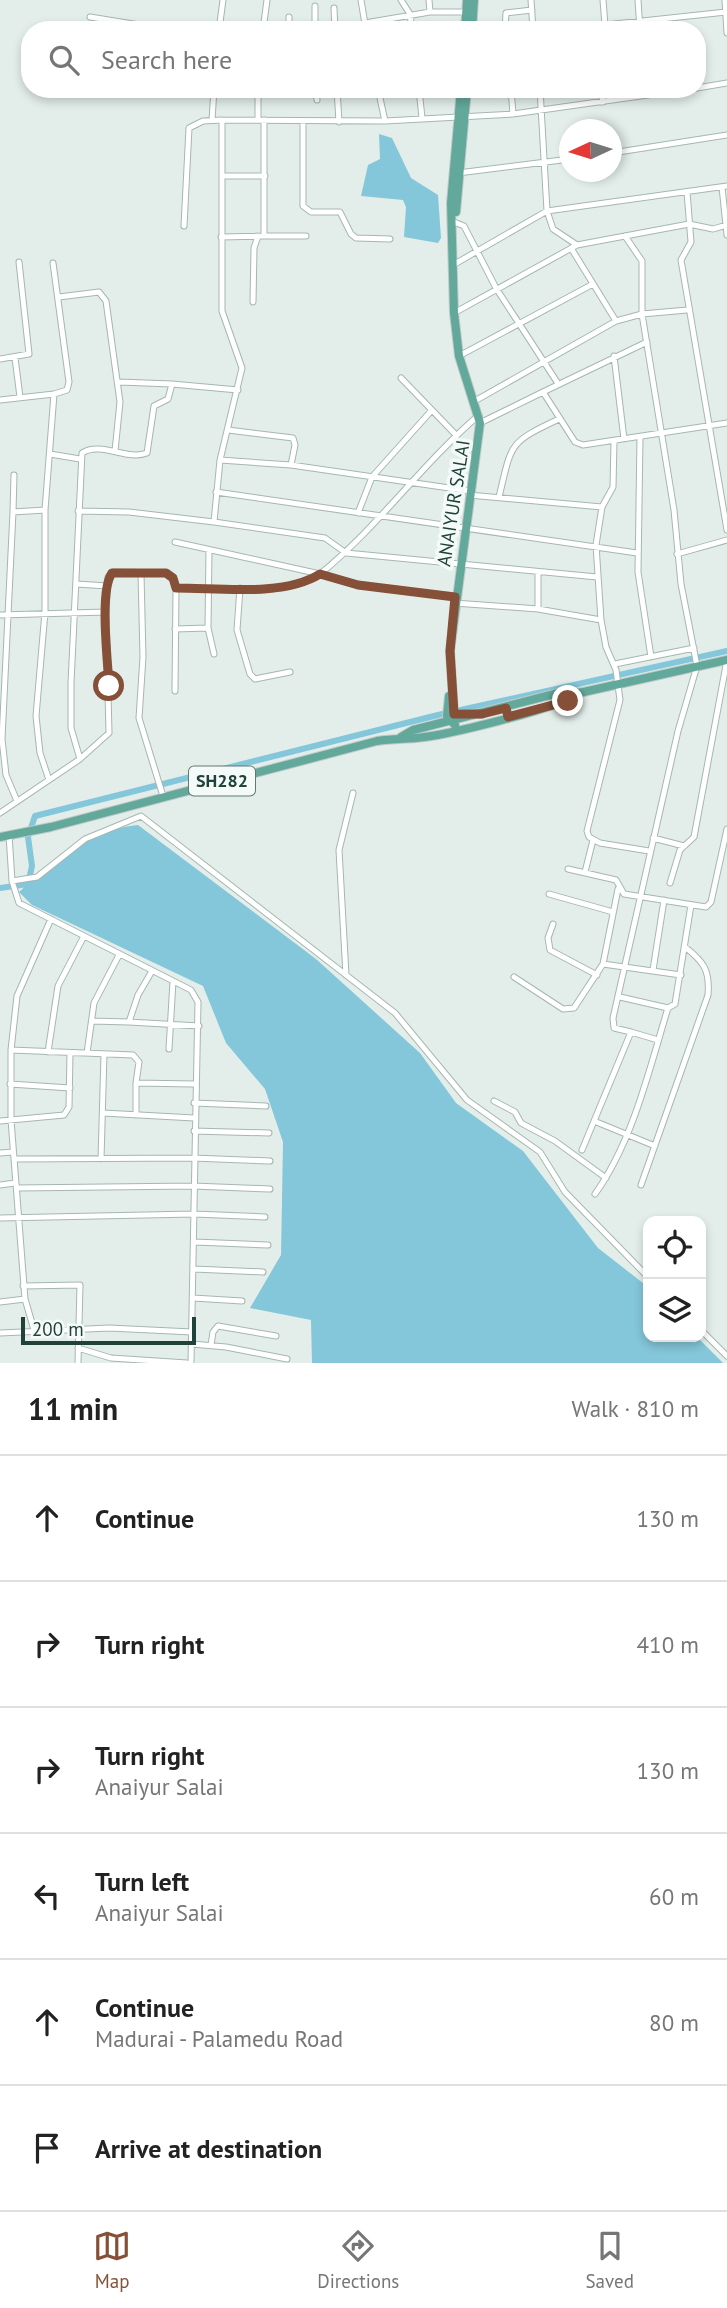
<!DOCTYPE html>
<html lang="en">
<head>
<meta charset="utf-8">
<style>
	:root { --surface:#fff; --page:#f6f6f6; --text:#222; --muted:#767676; --line:#e0e0e0; --accent:#855037 }
	body { margin:0; font-family:"PT Sans",sans-serif; background:var(--page); color:var(--text) }
	.controls { position:absolute; right:21px; bottom:21px; display:grid; overflow:hidden; border-radius:14px; box-shadow:0 4px 10px #0003 }
	.controls button { width:63px; height:63px; display:grid; place-items:center; padding:0; border:0; border-bottom:2px solid var(--line); background:var(--surface); color:var(--text); font:35px sans-serif }
	.compass { position:absolute; left:559px; top:119px; width:63px; height:63px; border-radius:50%; background:var(--surface); box-shadow:0 4px 10px #0003; rotate:266deg }
	.scale { position:absolute; left:21px; bottom:18px; width:175px; box-sizing:border-box; padding-left:7px; border:4px solid #20423b; border-top:0; font-size:19px; line-height:24px; white-space:nowrap; color:#20423b; -webkit-text-stroke:5px #f4faf7; paint-order:stroke }
	.stop { position:absolute; width:21px; height:21px; margin:-16px; border:5px solid #855037; border-radius:50%; background:#fff }
	.stop.end { background:#855037; border-color:#fff; box-shadow:0 2px 7px #0008 }
	.list { margin:0; padding:0; list-style:none }
	h2 { display:flex; justify-content:space-between; align-items:center; height:91px; margin:0; padding:0 28px; font-size:30px }
	h2 small { font-size:23px; font-weight:400; color:var(--muted) }
	.list li { display:grid; grid-template-columns:46px 1fr auto; gap:21px; align-items:center; box-sizing:border-box; height:126px; padding:0 28px; border-top:2px solid var(--line) }
	.list b { display:block; font-size:26px; white-space:nowrap }
	.list p { margin:0; font-size:23px; white-space:nowrap; color:var(--muted) }
	.list em { font-size:23px; font-style:normal; color:var(--muted) }
	.icon { flex:none; width:38px; height:38px; fill:none; stroke:currentColor; stroke-width:2; stroke-linecap:round; stroke-linejoin:round }
	.map { position:relative; flex:none; width:727px; height:1363px; overflow:hidden }
	.search { position:absolute; background:var(--surface); box-shadow:0 4px 10px #0003; left:21px; right:21px; top:21px; height:77px; display:flex; align-items:center; gap:18px; box-sizing:border-box; padding:0 24px; border-radius:28px; color:var(--muted); font-size:26px }
	.sheet { height:847px; background:var(--surface) }
	nav { display:flex; justify-content:space-around; align-items:center; box-sizing:border-box; height:98px; border-top:2px solid var(--line); background:var(--surface); font-size:19px; color:var(--muted) }
	nav a { display:grid; justify-items:center; gap:4px }
	nav .on { color:var(--accent) }
	.map>svg:first-child { display:block }
</style>
</head>
<body>
<div class="map">
<svg width="727" height="1363" viewBox="0 0 727 1363">
	<rect width="100%" height="100%" fill="#e3eeea"/>
	<!-- water -->
	<path fill="#84c6da" d="M379,134L392,138L411,178L438,195L441,238L438,243L404,237L406,207L403,200L361,196L368,165L380,159Z
		M138,825L316,959L420,1053L456,1103L523,1151L598,1248L648,1287V1337H697L723,1363H312L311,1320L250,1308L281,1255L283,1142L265,1089L226,1043L203,986L32,905L19,892C58,859 85,830 138,825Z"/>
	<g fill="none" stroke-linecap="round" stroke-linejoin="round">
		<!-- canal -->
		<path stroke="#84c6da" stroke-width="6" d="M0,888L28,884L32,866L28,837L35,816L438,715L727,651"/>
		<!-- street casing -->
		<g stroke="#a5b7b2" stroke-width="7">
			<path id="street" d="M361,0L366,30
				M401,0L410,14L412,30
				M429,0L430,12
				M531,0L533,30
				M638,0L640,30
				M725,0L727,33
				M315,6V30
				M334,8L335,30
				M90,17L170,30
				M670,19V30
				M365,23L430,12H466
				M219,30L223,0
				M263,30L267,0
				M289,30V17
				M505,30L506,13L532,10
				M558,30L605,25L603,0
				M605,30V25L726,12
				M697,88L727,83
				M316,89L317,100
				M337,89L339,122
				M378,89L385,121L513,114L690,89
				M419,89L422,118
				M511,89L513,114
				M540,89L547,211L553,229L577,245
				M600,89L603,102
				M212,120L214,89
				M258,120V89
				M385,121L222,120V311L242,368L220,460L214,522L325,538L346,553L597,577
				M303,122V206L311,212H340L351,234L356,238L390,239
				M612,153L727,135
				M458,173L570,159
				M222,176H265
				M722,187L727,235
				M687,192L691,242L681,260L727,530
				M454,222L464,226L496,288L557,382
				M184,226L189,128L203,121L222,120
				M264,236H306
				M221,237L264,236V120
				M571,248L616,321
				M53,263L69,382L67,390L54,394
				M453,265L547,211L727,186
				M59,297L99,292L106,301L120,402L115,451
				M253,302L254,248L258,236
				M454,313L577,245L689,224L713,229L727,225
				M459,356L593,284
				M614,356L624,439
				M15,358L20,397
				M0,359L29,354L19,262
				M401,378L456,435
				M119,382L172,384
				M543,392L647,342
				M0,400L54,394L45,510V612L36,716L40,753L49,780
				M473,402L616,321L642,314L687,310
				M480,423L543,392L575,442L583,445L727,423
				M228,430L293,438L295,445L291,465
				M640,437L638,572L651,657
				M614,441L613,487L602,507L596,545L601,620L606,647L616,670L620,700L587,831L589,837L600,843L649,851
				M50,454L80,459
				M220,460L291,465L470,491
				M216,492L637,553
				M469,495L602,507
				M499,497C512,443 508,443 559,419
				M78,511L129,512L214,522
				M13,512L14,475
				M358,513L372,477L432,410
				M175,542L320,574C378,527 422,464 479,415
				M209,550L208,628L214,654
				M677,554L727,540
				M141,574L143,657L139,718L163,796
				M77,584L107,586
				M240,588L237,630L250,674L255,679L290,672
				M454,603L538,609L601,620
				M538,609V572
				M0,615L106,612L108,577L114,572L166,573L173,577L176,588C220,588 283,598 320,574L358,585L455,597
				M175,629L208,628
				M615,664L694,648
				M175,691L176,588
				M80,759L109,733L106,612
				M17,801L6,775L2,739L13,512L45,510
				M0,813L80,759L71,728V683L82,453C101,441 127,461 147,453L154,406L168,399L172,384L238,390
				M9,835L12,881L19,903L191,990L198,1002L191,1363
				M653,838L684,846
				M568,869L616,880L624,894L706,907L711,902L727,829
				M585,872L593,840
				M12,881L37,877L85,839L141,816L395,1013L467,1100L540,1152L565,1192L648,1277
				M670,883L680,850L694,837L727,660
				M549,894L613,912
				M553,924L548,938L550,950L597,975
				M603,964L681,975
				M653,970L664,900
				M346,975L339,850L353,793
				M514,977L563,1009L574,1008L603,964L618,889
				M620,997L668,1008L675,1004L691,905
				M92,1021L129,1022L138,995L152,971
				M129,1022L199,1026
				M631,1032L658,1040
				M169,1049L173,981
				M11,1050L133,1055L139,1062L136,1083L194,1084
				M48,1052L58,986L84,936
				M87,1053L94,1003L119,955
				M10,1084L70,1088
				M494,1101L515,1112L521,1123L555,1141L606,1178
				M194,1103L266,1106
				M103,1113L194,1118
				M136,1115V1083
				M0,1121L64,1115L69,1107L70,1053
				M594,1121L655,1146
				M194,1131L269,1133
				M582,1150L631,1032L614,1028L613,1018L678,731L697,666L681,584L674,510L642,314V261L625,236
				M0,1153L13,1152
				M14,1159L193,1158L270,1161
				M101,1159L104,1054
				M0,1185L15,1183
				M641,1185L708,995C710,970 704,962 685,947
				M17,1188L193,1186L270,1189
				M595,1194C633,1141 649,1070 668,1008
				M0,1218L194,1214L265,1217
				M195,1242L268,1245
				M194,1269L263,1272
				M23,1286L80,1285L78,1363
				M193,1298L242,1301
				M25,1299L34,1330
				M0,1302L25,1299L11,1120V1050L17,996L51,919
				M701,1330L727,1356
				M0,1333L109,1328L192,1332
				M192,1344L226,1347L287,1359
				M211,1345L213,1332L218,1326L276,1336
				M78,1348L111,1358L187,1363"/>
		</g>
		<!-- primary casing -->
		<g stroke="#c1cac8" stroke-width="10">
			<path id="primary" d="M465,30L467,0
				M472,30L474,0
				M461,89L451,203L454,313L459,356L480,423L450,651L454,714H482
				M456,212L467,89
				M449,696L447,716L455,725
				M401,737L413,730L566,691L579,693L727,660
				M0,837L51,827L377,741C391,739 403,739 416,738C443,736 560,708 579,693"/>
		</g>
		<!-- street -->
		<use href="#street" stroke="#fff" stroke-width="5"/>
		<!-- primary -->
		<use href="#primary" stroke="#62a99c" stroke-width="8"/>
	</g>
	<g fill="none" stroke-linecap="round" stroke-linejoin="round">
		<!-- route -->
		<path stroke="#855037" stroke-width="9" d="M109,686C108,662 99,591 112,573H166L173,578L176,588C220,588 283,597 320,574L358,585L455,597L450,651L454,714H482L506,708L508,717L568,701"/>
	</g>
	<g text-anchor="middle" stroke-width="7" stroke-linejoin="round" paint-order="stroke">
		<!-- shield labels -->
		<rect fill="#f4faf7" stroke="#607973" stroke-width="2" x="189" y="766.5" width="66" height="29" rx="5"/>
		<g font-size="18" font-weight="bold" fill="#20423b">
			<text x="222" y="787">SH282</text>
		</g>
		<!-- street labels -->
		<g font-size="19" fill="#20423b" stroke="#f4faf7">
			<text transform="translate(453 503) rotate(-81)" y="7">ANAIYUR SALAI</text>
		</g>
	</g>
</svg>
<div class="controls">
<button><svg class="icon" aria-label="locate" viewBox="0 0 24 24"><circle cx="12" cy="12" r="6"/><path d="M12 2v4M12 18v4M2 12h4M18 12h4"/></svg></button>
<button><svg class="icon" aria-label="layers" viewBox="0 0 24 24"><path d="M12 4l9 5-9 5-9-5zM3 14l9 5 9-5"/></svg></button>
</div>
<svg class="compass" viewBox="-18 -18 36 36"><path d="M0-13l5 13h-10z" fill="#e53935"/><path d="M0 13l5-13h-10z" fill="#767676"/></svg>
<div class="scale">200 m</div>
<div class="stop" style="left:109px;top:686px"></div>
<div class="stop end" style="left:568px;top:701px"></div>
<div class="search"><svg class="icon" aria-label="search" viewBox="0 0 24 24"><circle cx="10" cy="10" r="6"/><path d="M15 15l6 6"/></svg>Search here</div>
</div>
<section class="sheet">
<h2>11 min<small>Walk · 810 m</small></h2>
<ul class="list">
<li><svg class="icon" aria-label="ahead" viewBox="0 0 24 24"><path d="M12 20V5M6 11l6-6 6 6"/></svg><div><b>Continue</b></div><em>130 m</em></li>
<li><svg class="icon" aria-label="right" viewBox="0 0 24 24"><path d="M7 20v-9h11M14 6l5 5-5 5"/></svg><div><b>Turn right</b></div><em>410 m</em></li>
<li><svg class="icon" aria-label="right" viewBox="0 0 24 24"><path d="M7 20v-9h11M14 6l5 5-5 5"/></svg><div><b>Turn right</b><p>Anaiyur Salai</p></div><em>130 m</em></li>
<li><svg class="icon" aria-label="left" viewBox="0 0 24 24"><path d="M17 20v-9H6M10 6l-5 5 5 5"/></svg><div><b>Turn left</b><p>Anaiyur Salai</p></div><em>60 m</em></li>
<li><svg class="icon" aria-label="ahead" viewBox="0 0 24 24"><path d="M12 20V5M6 11l6-6 6 6"/></svg><div><b>Continue</b><p>Madurai - Palamedu Road</p></div><em>80 m</em></li>
<li><svg class="icon" aria-label="arrive" viewBox="0 0 24 24"><path d="M6 21V4h12l-3 4 3 4H6"/></svg><div><b>Arrive at destination</b></div></li>
</ul>
</section>
<nav>
<a class="on"><svg class="icon" aria-label="map" viewBox="0 0 24 24"><path d="M3 6l6-2 6 2 6-2v14l-6 2-6-2-6 2zM9 4v14M15 6v14"/></svg>Map</a>
<a><svg class="icon" aria-label="directions" viewBox="0 0 24 24"><path d="M12 3l9 9-9 9-9-9zM9 14v-3h6M13 9l2 2-2 2"/></svg>Directions</a>
<a><svg class="icon" aria-label="saved" viewBox="0 0 24 24"><path d="M7 4h10v16l-5-4-5 4z"/></svg>Saved</a>
</nav>
</body>
</html>
